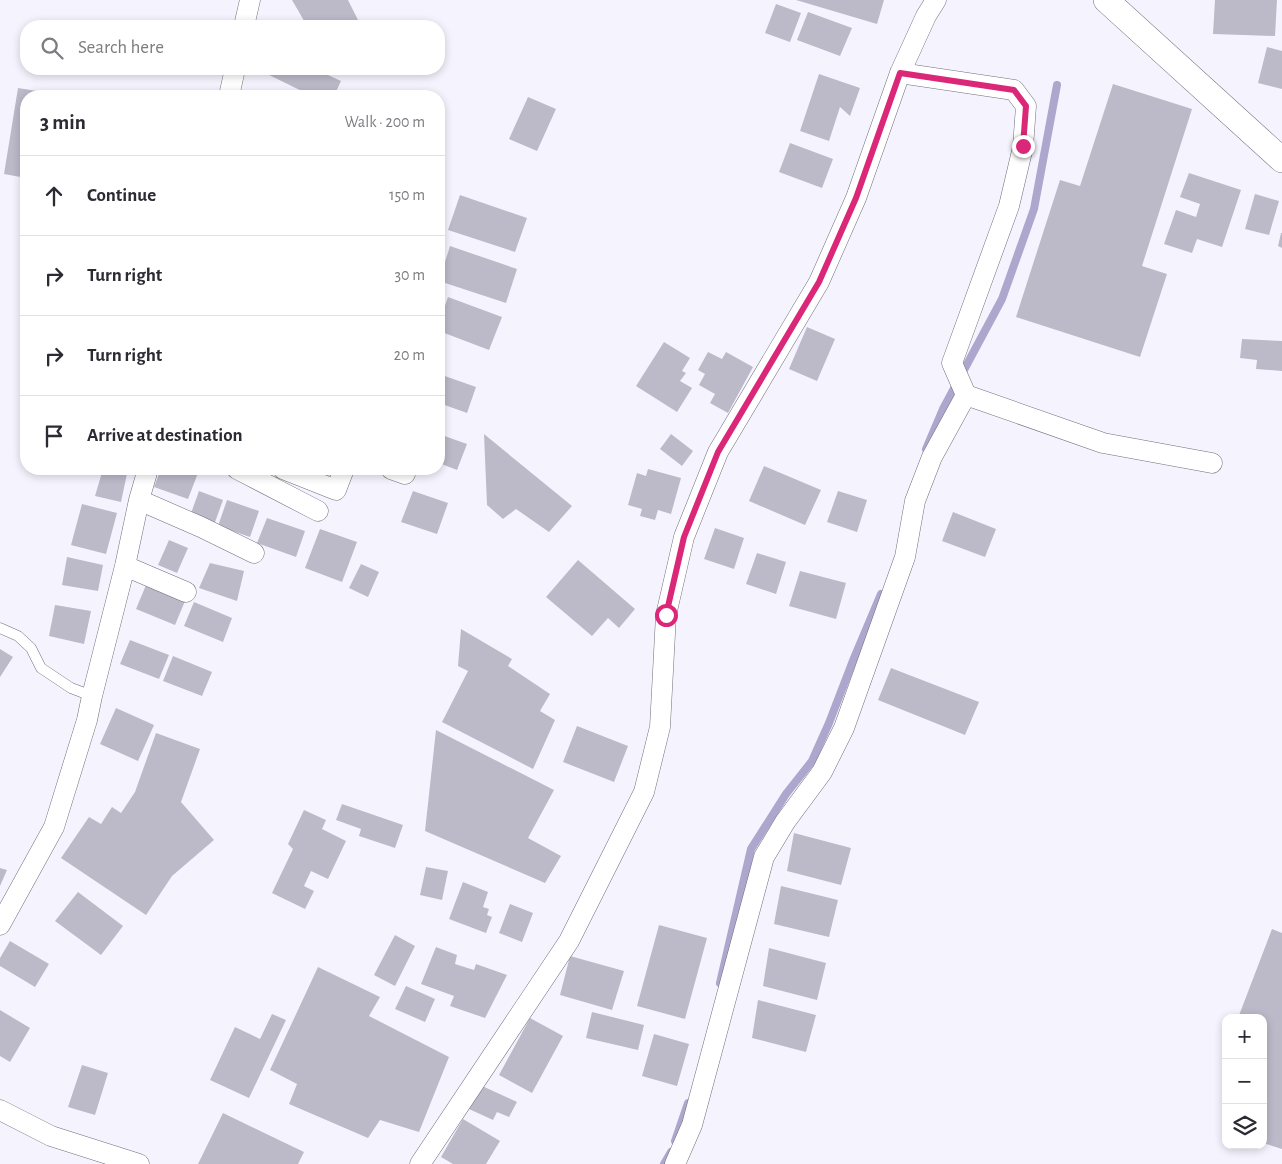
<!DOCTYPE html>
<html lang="en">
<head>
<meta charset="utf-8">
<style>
	:root { --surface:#fff; --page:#f2f2f3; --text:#2b2b33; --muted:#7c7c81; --line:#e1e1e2 }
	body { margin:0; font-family:"Alegreya Sans",sans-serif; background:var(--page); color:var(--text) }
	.controls { position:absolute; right:15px; bottom:15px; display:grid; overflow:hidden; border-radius:10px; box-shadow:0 2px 8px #0003 }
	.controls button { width:45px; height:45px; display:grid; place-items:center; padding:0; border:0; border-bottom:1px solid var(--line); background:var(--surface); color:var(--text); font:25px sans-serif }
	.stop { position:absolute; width:15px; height:15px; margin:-11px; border:4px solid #db2777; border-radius:50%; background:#fff }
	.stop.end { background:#db2777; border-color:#fff; box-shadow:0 1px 5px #0008 }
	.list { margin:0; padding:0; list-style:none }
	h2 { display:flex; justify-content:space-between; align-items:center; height:65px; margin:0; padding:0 20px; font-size:21px }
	h2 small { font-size:16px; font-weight:400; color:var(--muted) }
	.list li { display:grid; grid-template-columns:32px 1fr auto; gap:15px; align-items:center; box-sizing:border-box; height:80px; padding:0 20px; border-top:1px solid var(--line) }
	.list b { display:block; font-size:19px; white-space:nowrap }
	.list em { font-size:16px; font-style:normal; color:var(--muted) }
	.icon { flex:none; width:28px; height:28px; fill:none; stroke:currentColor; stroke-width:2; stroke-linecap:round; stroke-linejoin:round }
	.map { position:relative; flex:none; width:1282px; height:1164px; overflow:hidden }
	.search { position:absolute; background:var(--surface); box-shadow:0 2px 8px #0003; left:20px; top:20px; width:425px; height:55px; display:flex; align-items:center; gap:12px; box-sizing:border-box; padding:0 18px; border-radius:20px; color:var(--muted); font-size:19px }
	.panel { position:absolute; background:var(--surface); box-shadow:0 2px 8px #0003; left:20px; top:90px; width:425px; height:385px; border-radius:20px }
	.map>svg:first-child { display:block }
</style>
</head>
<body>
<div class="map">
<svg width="1282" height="1164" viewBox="0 0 1282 1164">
	<rect width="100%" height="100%" fill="#f5f4fe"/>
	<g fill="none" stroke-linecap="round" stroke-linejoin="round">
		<!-- stream -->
		<path stroke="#ada7cd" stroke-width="8" d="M926,449L943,409L1002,299L1034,209L1057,85
			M720,983L751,849L786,794L812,761L829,723L854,658L881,594
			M675,1141L688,1103
			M664,1164L671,1152"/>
	</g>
	<!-- building -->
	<path fill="#bcbac9" d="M292,0H348L361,26H307Z
		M796,0H884L877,24Z
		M1215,0H1277L1275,36L1213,34Z
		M776,4L801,13L790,42L765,33Z
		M808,12L852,28L840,56L797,40Z
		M1267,47L1282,51V89L1258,83Z
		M270,69H315L341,81L334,96H312L267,74Z
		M819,74L860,88L850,116L840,107L829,141L800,131Z
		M1113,84L1192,109L1142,266L1167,274L1140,357L1016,317L1060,180L1080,186Z
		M18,88L62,95V96H26V178L4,174Z
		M528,97L556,109L537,151L509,139Z
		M790,143L833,159L822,188L779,172Z
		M1189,173L1241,190L1222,247L1197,239L1192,253L1164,244L1176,210L1196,217L1200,204L1180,197Z
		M1255,194L1279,201L1269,235L1245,229Z
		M460,195L527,218L515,252L448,230Z
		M1281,233H1282V248L1278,246Z
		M450,246L517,269L506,303L439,281Z
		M448,297L502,317L489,350L439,331V323Z
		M807,327L835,339L817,381L789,369Z
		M1242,339L1282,341V371L1256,369L1257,360L1240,358Z
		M664,342L690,358L682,371L686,373L680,381L692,388L677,412L636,386Z
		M708,352L722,359L726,352L753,367L728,413L710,403L715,394L699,385L705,374L698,370Z
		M442,375L476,387L467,413L439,403V384Z
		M439,434L467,444L457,470L439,463Z
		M484,434L572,506L549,532L516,509L503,519L487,505Z
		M671,434L693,451L682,466L660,449Z
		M764,466L821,490L805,525L749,501Z
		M103,469H128L121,502L95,496Z
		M161,469H185L198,473L188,499L154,487Z
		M648,469L681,478L671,514L658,510L655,520L640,516L642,509L628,505L637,473L646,476Z
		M199,491L223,500L214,525L190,516Z
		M413,491L448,503L437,534L401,522Z
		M838,491L867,500L857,532L827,522Z
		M227,500L259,511L250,537L218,526Z
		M82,504L117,513L106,554L71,545Z
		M953,512L996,529L985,557L942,541Z
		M267,518L305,531L296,557L257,543Z
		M715,528L744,538L734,569L704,559Z
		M320,529L357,542L342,582L305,568Z
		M169,540L188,548L177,573L158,565Z
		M757,553L786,562L776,594L746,584Z
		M67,557L103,565L98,591L62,585Z
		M578,560L635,609L619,628L608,618L592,636L546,597Z
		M210,563L244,571L237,601L199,588Z
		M361,564L379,572L368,597L349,588Z
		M800,571L846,583L836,619L789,606Z
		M146,585L185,601L175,625L136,609Z
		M194,602L232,618L223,642L184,626Z
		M55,605L91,611L84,644L49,636Z
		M461,629L512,659L508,666L550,694L540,711L555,720L533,769L442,722L468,671L458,666Z
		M130,640L169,655L159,679L120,664Z
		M0,649L13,657L0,677Z
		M173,656L212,672L202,696L163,681Z
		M891,668L979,702L965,735L878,700Z
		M116,708L154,725L138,761L100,744Z
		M577,726L628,746L614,782L563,762Z
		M436,730L554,790L528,838L561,856L545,883L425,831Z
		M156,733L200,749L181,802L214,840L172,876L146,915L61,858L89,817L101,824L112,807L121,813L135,792Z
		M342,804L403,825L395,848L359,836L361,829L336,820Z
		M304,810L326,820L322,829L346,841L328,879L311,871L304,886L314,891L305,909L272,893L293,849L288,844Z
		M794,833L851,848L841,885L787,871Z
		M426,867L448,871L442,900L420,895Z
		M0,868L7,870L0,886Z
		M463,882L488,892L483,907L489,909L487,915L492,917L486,933L449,919Z
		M781,886L838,900L829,937L774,924Z
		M78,892L123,926L101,955L55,921Z
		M510,904L533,913L522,942L499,933Z
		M659,925L707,938L685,1019L637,1006Z
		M1272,929L1282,933V1149L1263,1143V1120L1265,1114L1263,1113V1043L1266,1035L1263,1033V1018H1238Z
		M395,935L415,946L395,986L374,975Z
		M10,941L49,964L35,987L0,966V958Z
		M436,947L457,955L455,964L474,970L476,964L507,975L485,1018L450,1006L454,996L421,984Z
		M769,948L826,963L817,1000L763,986Z
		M570,956L624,971L612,1010L560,995Z
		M318,967L380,997L369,1016L449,1057L419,1132L380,1120L368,1138L289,1104L297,1084L270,1070Z
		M406,986L435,999L425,1022L395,1009Z
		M758,1000L816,1015L806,1052L752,1038Z
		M0,1010L30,1028L10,1062L0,1056Z
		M592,1012L644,1025L638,1050L586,1038Z
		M272,1014L286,1020L249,1098L210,1080L235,1027L260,1039Z
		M530,1018L563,1036L532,1093L499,1075Z
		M654,1034L689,1044L677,1086L642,1076Z
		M82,1065L108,1073L95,1115L68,1107Z
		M480,1085L517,1102L509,1117L497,1112L493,1120L469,1109Z
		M223,1113L304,1152L298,1164H198Z
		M463,1119L500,1141L486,1164H453L441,1157Z"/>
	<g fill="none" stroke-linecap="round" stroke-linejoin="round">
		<!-- service casing -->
		<g stroke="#706e7c" stroke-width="11">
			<path id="service" d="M0,628L18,636L31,648L41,668L71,688L92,696"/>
		</g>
		<!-- minor casing -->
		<g stroke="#706e7c" stroke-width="21">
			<path id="minor" d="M244,26L250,0
				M229,96L235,69
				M966,395L1103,443L1212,463
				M237,469L318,511
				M283,469L336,490L344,469
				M391,469L405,474
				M139,500L201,527L254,553
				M125,566L186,592
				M0,925L54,827L87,720L92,696L125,566L139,500L148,469
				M0,1110L51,1136L139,1164
				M420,1164L569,941L644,792L660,727L666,615L684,537L718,452L819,282L856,198L900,73L926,16L936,0
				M675,1164L692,1125L764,857L785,822L822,772L844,728L905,557L915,501L932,457L966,395L952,363L1009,206L1023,147L1026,106L1014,90L900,73"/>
		</g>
		<!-- tertiary casing -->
		<g stroke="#706e7c" stroke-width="26">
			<path id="tertiary" d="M1106,0L1282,160"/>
		</g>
		<!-- service -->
		<use href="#service" stroke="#fff" stroke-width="10"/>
		<!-- minor -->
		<use href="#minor" stroke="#fff" stroke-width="20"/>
		<!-- tertiary -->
		<use href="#tertiary" stroke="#fff" stroke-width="25"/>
	</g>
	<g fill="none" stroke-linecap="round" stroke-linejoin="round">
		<!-- route -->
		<path stroke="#db2777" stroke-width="6" d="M666,615L684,537L718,452L819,282L856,198L900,73L1014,90L1026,106L1023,146"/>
	</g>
</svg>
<div class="controls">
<button>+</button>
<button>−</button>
<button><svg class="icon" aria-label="layers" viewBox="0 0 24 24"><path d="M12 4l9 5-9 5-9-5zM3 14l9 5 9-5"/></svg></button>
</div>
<div class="stop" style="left:666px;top:615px"></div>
<div class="stop end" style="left:1023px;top:146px"></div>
<div class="search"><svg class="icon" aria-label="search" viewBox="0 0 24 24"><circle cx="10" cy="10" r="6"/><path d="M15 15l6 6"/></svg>Search here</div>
<section class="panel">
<h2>3 min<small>Walk · 200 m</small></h2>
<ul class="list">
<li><svg class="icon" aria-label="ahead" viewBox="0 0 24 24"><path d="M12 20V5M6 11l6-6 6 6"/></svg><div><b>Continue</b></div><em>150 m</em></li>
<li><svg class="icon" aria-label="right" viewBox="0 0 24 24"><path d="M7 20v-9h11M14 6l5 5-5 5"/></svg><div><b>Turn right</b></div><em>30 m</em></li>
<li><svg class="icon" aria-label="right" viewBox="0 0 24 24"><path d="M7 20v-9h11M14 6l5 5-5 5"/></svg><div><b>Turn right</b></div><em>20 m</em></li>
<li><svg class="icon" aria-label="arrive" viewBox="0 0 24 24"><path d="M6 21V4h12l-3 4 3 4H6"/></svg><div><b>Arrive at destination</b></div></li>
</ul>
</section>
</div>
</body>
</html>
